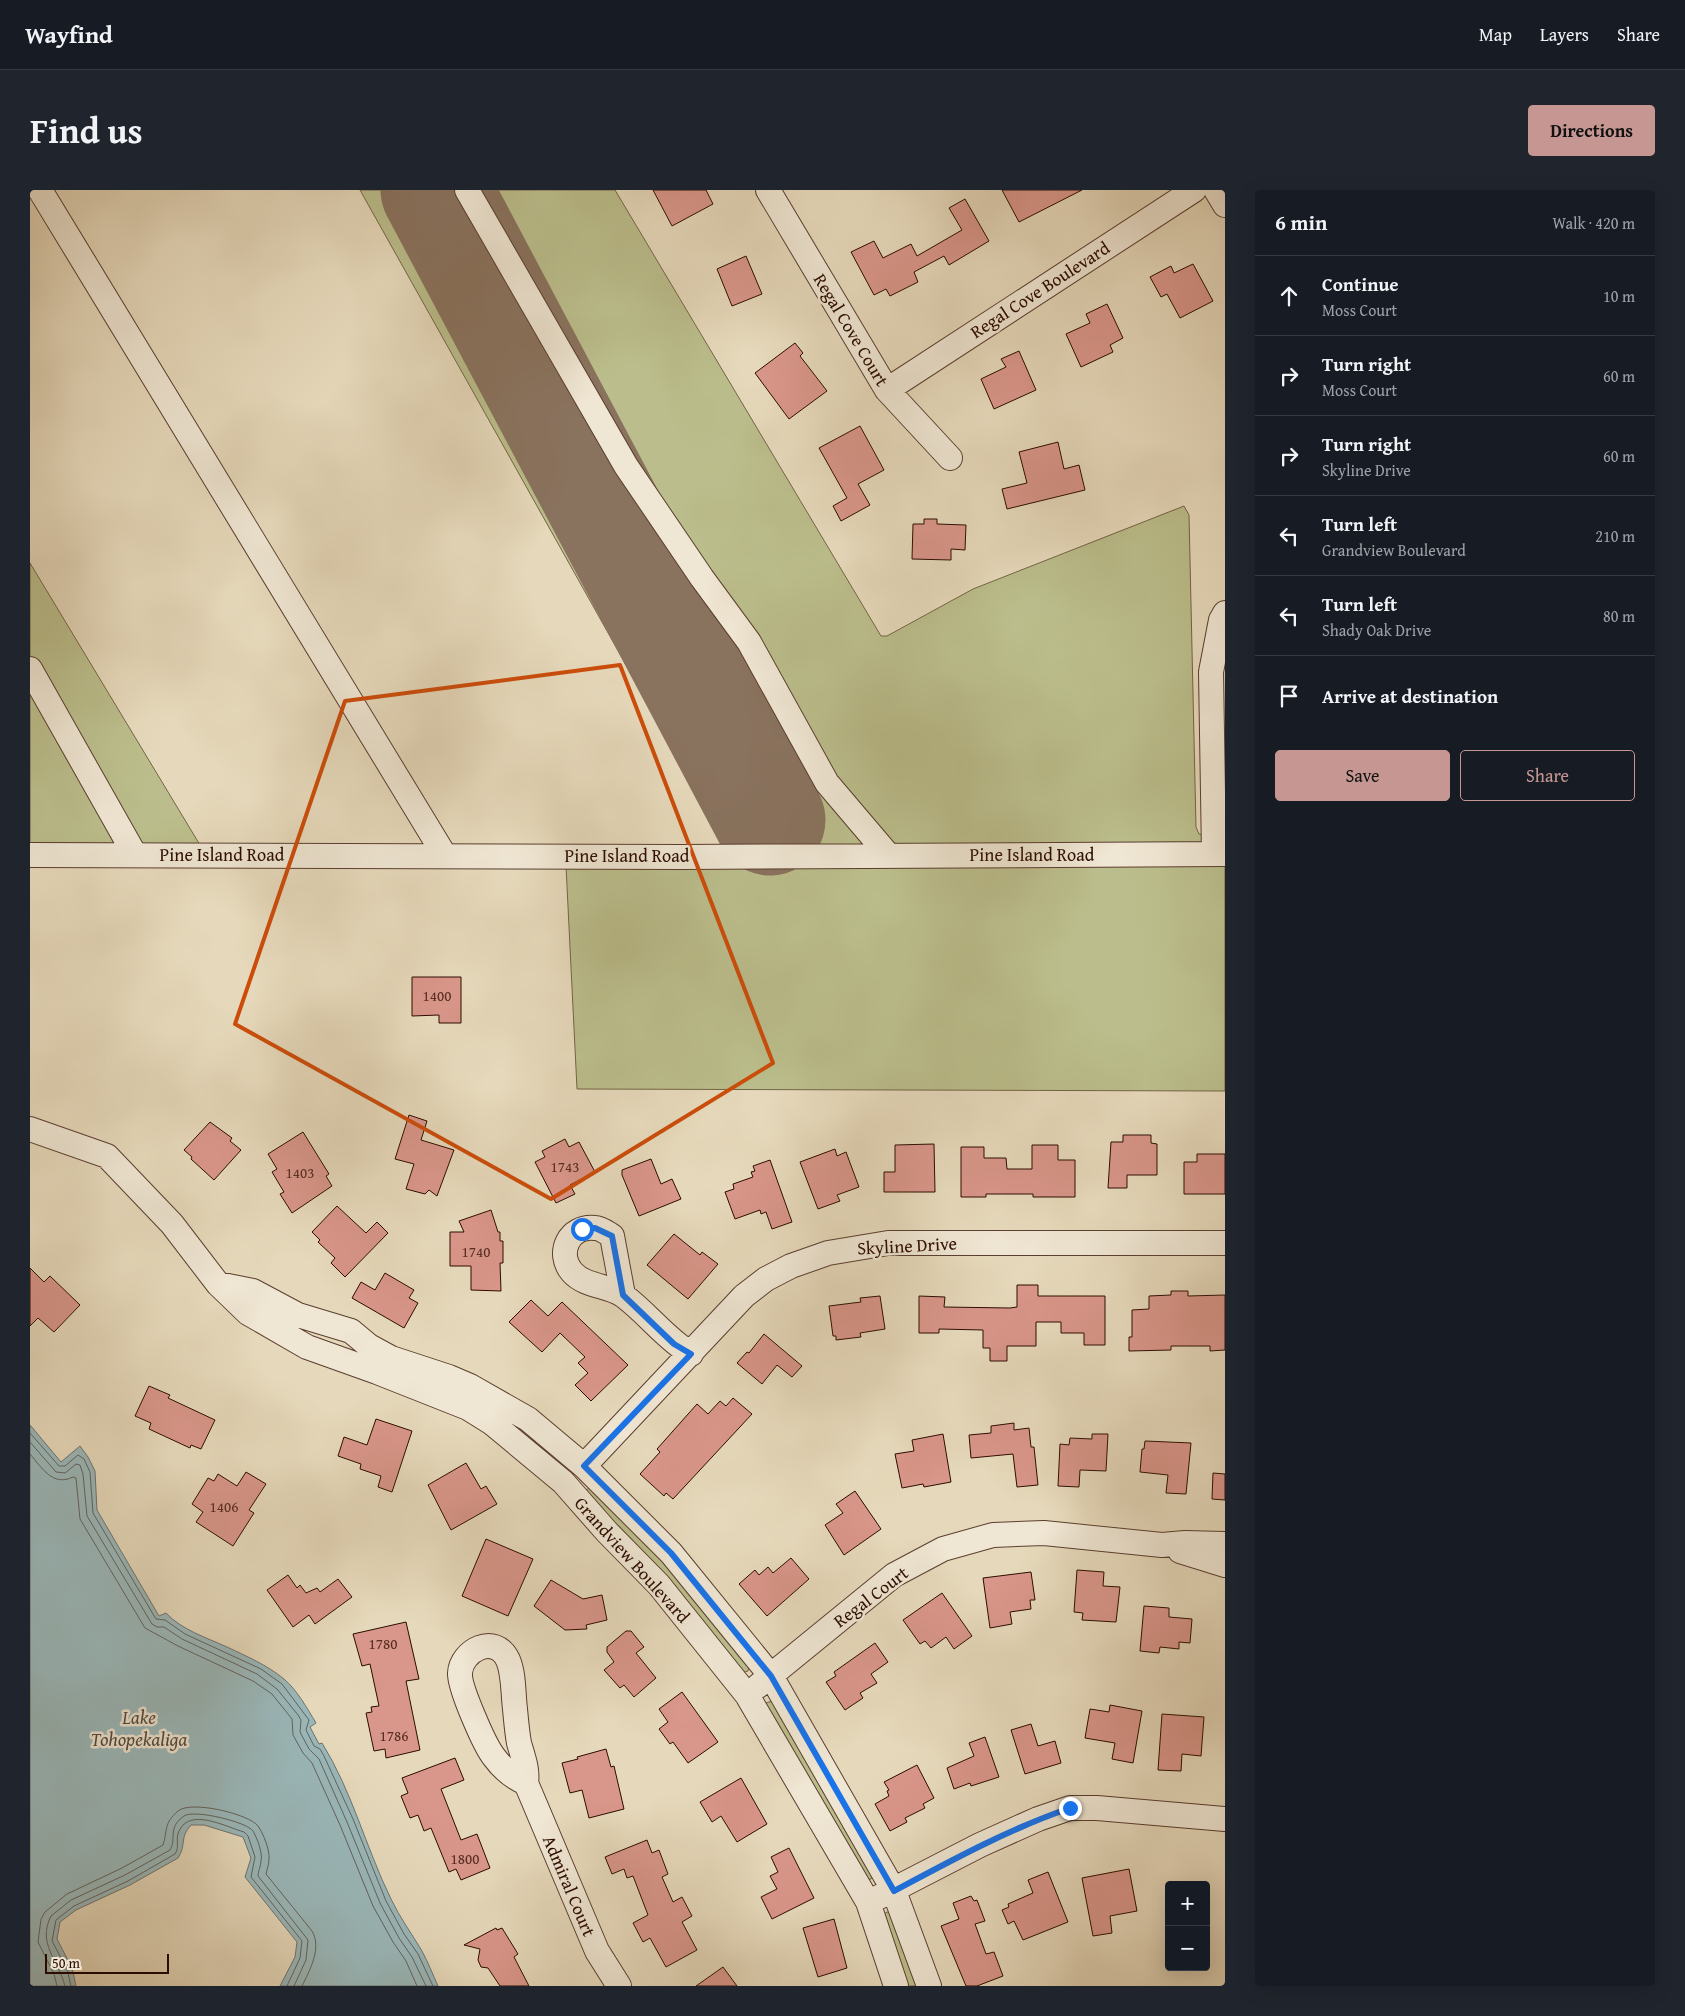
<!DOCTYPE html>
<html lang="en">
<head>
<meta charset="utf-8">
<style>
	:root { --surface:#171b24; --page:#20242c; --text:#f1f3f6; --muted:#9ea1a6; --line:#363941; --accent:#c59692 }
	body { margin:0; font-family:"Gentium Book Plus",serif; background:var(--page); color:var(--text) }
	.controls { position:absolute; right:15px; bottom:15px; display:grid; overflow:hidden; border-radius:5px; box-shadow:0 5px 20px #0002 }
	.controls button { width:45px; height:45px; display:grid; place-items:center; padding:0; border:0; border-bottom:1px solid var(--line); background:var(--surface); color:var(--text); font:25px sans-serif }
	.scale { position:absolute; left:15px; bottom:12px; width:124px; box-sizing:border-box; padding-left:5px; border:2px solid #2c0b00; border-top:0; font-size:14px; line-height:18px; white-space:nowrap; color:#2c0b00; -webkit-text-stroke:4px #efe6d3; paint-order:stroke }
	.stop { position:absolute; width:15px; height:15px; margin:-11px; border:4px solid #1a73e8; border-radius:50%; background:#fff }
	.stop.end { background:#1a73e8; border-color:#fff; box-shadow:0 1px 5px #0008 }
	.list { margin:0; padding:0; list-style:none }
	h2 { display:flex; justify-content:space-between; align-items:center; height:65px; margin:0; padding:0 20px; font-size:21px }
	h2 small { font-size:16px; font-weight:400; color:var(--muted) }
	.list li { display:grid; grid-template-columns:32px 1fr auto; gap:15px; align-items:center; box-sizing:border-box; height:80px; padding:0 20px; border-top:1px solid var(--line) }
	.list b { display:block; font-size:19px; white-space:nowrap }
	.list p { margin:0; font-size:16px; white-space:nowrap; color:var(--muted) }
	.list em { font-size:16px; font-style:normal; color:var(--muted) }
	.actions { display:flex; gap:10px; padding:15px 20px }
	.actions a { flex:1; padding:11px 0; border:1px solid var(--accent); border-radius:5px; text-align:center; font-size:18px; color:var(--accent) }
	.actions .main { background:var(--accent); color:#111 }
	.icon { flex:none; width:28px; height:28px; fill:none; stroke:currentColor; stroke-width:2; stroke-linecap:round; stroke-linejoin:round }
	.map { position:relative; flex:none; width:1195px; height:1796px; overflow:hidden; border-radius:5px }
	header { display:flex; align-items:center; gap:30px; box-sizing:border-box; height:70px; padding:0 25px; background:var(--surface); border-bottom:1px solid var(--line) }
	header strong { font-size:24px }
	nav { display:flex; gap:28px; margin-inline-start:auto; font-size:18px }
	.intro { display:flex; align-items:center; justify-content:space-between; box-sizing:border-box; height:120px; padding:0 30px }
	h1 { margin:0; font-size:35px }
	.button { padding:12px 22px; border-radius:5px; background:var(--accent); color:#111; font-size:18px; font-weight:700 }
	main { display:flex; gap:30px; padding:0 30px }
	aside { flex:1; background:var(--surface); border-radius:5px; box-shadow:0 5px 20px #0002 }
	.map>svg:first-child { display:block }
</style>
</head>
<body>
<header>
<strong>Wayfind</strong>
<nav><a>Map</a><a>Layers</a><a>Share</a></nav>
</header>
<div class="intro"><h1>Find us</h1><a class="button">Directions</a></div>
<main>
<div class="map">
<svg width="1195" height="1796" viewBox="0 0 1195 1796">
	<rect width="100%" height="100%" fill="#e6d9bb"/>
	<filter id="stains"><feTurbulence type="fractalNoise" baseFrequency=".004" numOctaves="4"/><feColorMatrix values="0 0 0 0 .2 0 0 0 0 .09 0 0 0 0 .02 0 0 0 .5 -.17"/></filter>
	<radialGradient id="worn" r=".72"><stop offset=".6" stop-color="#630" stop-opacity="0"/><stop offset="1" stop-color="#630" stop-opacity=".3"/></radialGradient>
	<!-- green -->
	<path fill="#bbbe8c" stroke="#746446" d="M330,0H585L851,446H857L943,399L1154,316L1159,325L1166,637L1169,644L1175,645V654L698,657Z
		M0,373L170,655H0Z
		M1195,673V901L547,899L536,676Z
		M559,1298L620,1354L719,1476L718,1481L709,1484L556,1300Z
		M742,1511L843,1686L841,1689L837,1690L734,1519L736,1513Z
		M857,1722H862L893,1796H875L853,1725Z"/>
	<!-- water -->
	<path fill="#9ab8ba" stroke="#6e7370" d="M0,1235L31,1272L50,1256L58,1267L65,1281L67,1320L129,1426L136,1423C152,1440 175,1447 197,1457C216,1466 237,1475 254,1489C267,1500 277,1518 286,1533L280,1537L289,1554L292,1553C322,1601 336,1658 361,1709C370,1728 382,1744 392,1761C398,1772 403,1785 408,1796H250L265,1767L267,1752L215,1687L221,1668L213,1647L174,1635H161C149,1648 157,1654 148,1668L100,1695L46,1720L30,1732L27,1749L42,1778L46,1796H0Z"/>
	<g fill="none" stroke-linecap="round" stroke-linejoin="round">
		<!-- shore -->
		<path stroke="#63625d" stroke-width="1" d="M0,1243L29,1276H35L48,1265L54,1269L60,1282L63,1323L126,1429L135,1430L155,1444L231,1479L252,1494L279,1530L276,1540L284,1556L290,1559L294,1566L323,1629L356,1711L374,1744L388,1764L403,1796
			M0,1252L26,1282L35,1283L46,1274L50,1275L53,1284L57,1326L122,1434L127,1437H134L152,1449L227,1484L247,1499L268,1525L271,1530L270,1542L279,1559L289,1569L317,1632L350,1713L369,1748L382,1767L396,1796
			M0,1264C12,1278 23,1297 43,1287L46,1288L50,1329L115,1438L148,1456L223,1491L242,1504L262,1529L263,1545L273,1563L282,1573L310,1635L343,1716L363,1752L376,1771L387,1796
			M27,1796L24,1784L8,1752L11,1729L15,1722L37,1704L92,1678L133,1655C138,1640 133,1634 148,1621C161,1610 219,1624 228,1636C233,1643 240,1660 239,1669C239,1674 237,1679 236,1684L282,1741C292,1758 280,1780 272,1796
			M35,1796C28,1769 7,1754 21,1726L41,1710L95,1685L140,1660C147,1648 137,1638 154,1626C164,1619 217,1632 223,1641C227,1648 233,1663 231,1671C231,1676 228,1681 228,1686L278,1750L276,1770L264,1796
			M41,1796L37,1779L22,1751L26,1730L44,1716L98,1691L145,1664C150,1657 145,1649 149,1641C160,1617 196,1637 214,1642L218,1646L225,1667L221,1687L272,1751L270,1768L257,1796"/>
		<!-- runway -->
		<path stroke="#89725e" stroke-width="111" d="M406,0L740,630"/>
	</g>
	<!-- building -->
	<path fill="#d9968a" stroke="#2c0b00" d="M623,0H676L683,14L642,36Z
		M972,0H1052L989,32Z
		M935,9L959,51L919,75L914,66L884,82L888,92L860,106L856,99L844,105L821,62L844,51L853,68L881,54L887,66L932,40L919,18Z
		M716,66L732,104L702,116L687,79Z
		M1163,74L1183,111L1150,128L1137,104L1131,107L1120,87L1141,76L1144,83Z
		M1077,114L1093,148L1080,155L1083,162L1051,177L1036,144L1060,133L1056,124Z
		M765,153L773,163L770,166L797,201L759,229L725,183Z
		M989,161L1006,200L964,219L951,189L976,177L971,169Z
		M830,236L854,280L828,294L840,315L811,331L803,316L817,308L789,258Z
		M1028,252L1034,279L1049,275L1055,300L977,319L972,299L997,293L989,262Z
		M894,329H907V334L936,335L935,360L921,359V370L882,369L883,334H894Z
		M382,787H431V833H409V825L382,826Z
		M379,925L397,931L391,950L424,960L407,1006L399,1000L395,1004L376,999L384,974L365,969Z
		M180,932L202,948L200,951L211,960L184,990L161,969L162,967L154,960Z
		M273,942L299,984L296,986L302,996L262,1023L250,1004L254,1002L242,982L247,979L238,964Z
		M1093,945H1121V953L1127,954V985H1097V998H1078L1081,952H1093Z
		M535,949L539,957L549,952L565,982L540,995L545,1004L526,1013L505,972L515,967L512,961Z
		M904,954L905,1002H854V982H865V955Z
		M1002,955H1028V970H1045V1007H1003V1004H956V1007H931V957H954V968H976L977,979H1002Z
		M805,959L807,966L816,962L829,997L807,1005L810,1011L788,1019L770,972Z
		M1167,964H1195V1004H1154V972H1167Z
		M621,969L631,994L642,989L651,1009L609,1026L592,985V980Z
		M740,970L762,1032L742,1039L736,1022L731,1024L730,1020L705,1029L695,1002L704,999L703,994L723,987L721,982L725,981L723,976Z
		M307,1016L336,1043L347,1032L358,1043L315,1087L301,1073L305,1068L288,1052L290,1050L282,1042Z
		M461,1020L468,1042H470V1051H473V1073H470L471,1101L441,1100V1076H420V1042H434L429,1031Z
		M644,1044L670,1065L672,1062L688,1074L658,1109L617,1075Z
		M0,1078L14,1092L20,1086L50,1115L24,1142L8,1128L0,1136Z
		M355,1083L384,1100L379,1108L388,1113L374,1138L322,1108L331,1092L345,1100Z
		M987,1095H1008V1106H1075V1155H1054V1143H1031V1132H1006V1156H977V1171H960V1158H953V1140L909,1139V1143H889V1106L915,1107L914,1117L980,1118L987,1117Z
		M1141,1101H1158V1106L1195,1105V1160L1180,1161V1156H1141V1160L1099,1161V1147H1102V1120L1119,1119V1106L1141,1105Z
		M850,1106L855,1139L830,1143L831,1147L806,1150V1146H803L799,1116L831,1112L830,1108Z
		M501,1110L518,1126L532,1112L598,1175L561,1211L545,1195L558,1183L548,1173L555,1167L530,1143L512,1162L479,1132Z
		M734,1144L772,1176L762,1187L747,1175L732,1194L707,1173L717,1162L719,1163Z
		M119,1196L140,1205L138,1208L185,1230L171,1259L161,1255L160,1258L119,1239L121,1233L105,1226Z
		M703,1208L722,1224L643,1309L636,1303L634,1306L610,1284L630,1262L627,1259L667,1214L678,1224L690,1211L696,1216Z
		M346,1229L382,1241L362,1302L348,1297L351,1286L330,1279L331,1274L308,1266L314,1247L337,1255Z
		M984,1233V1240L999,1238L1001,1257H1004L1008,1295L987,1297L983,1264L941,1268L939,1245L961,1243V1236Z
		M913,1244L921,1292L894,1297L893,1294L872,1298L865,1264L884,1261L882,1250Z
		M1062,1244H1078L1076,1281L1050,1280L1049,1297L1028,1296L1030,1254L1039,1255L1040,1248L1062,1249Z
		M1115,1251L1161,1253L1156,1304L1136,1303L1138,1285L1110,1282L1112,1259H1114Z
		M436,1273L451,1299L456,1296L467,1314L421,1340L398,1295Z
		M216,1282L236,1294L219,1320L224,1323L203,1356L166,1332L173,1322L162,1314L178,1288L184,1291L188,1284L207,1296Z
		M1183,1283L1195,1284V1310L1182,1309Z
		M825,1301L851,1339L814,1365L795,1335L813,1323L806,1314Z
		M456,1349L503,1369L478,1426L432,1406Z
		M761,1368L779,1389L737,1426L709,1394L725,1380L729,1385L738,1377L743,1383Z
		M1047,1380L1074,1382L1073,1396L1090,1397L1086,1432L1052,1430L1053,1423L1044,1422Z
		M1001,1382L1005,1410H1000L1001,1419L980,1422L982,1434L960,1438L953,1388Z
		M258,1385L267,1398L270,1395L276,1403L287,1398L290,1402L308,1389L322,1407L285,1434L279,1425L263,1437L237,1400Z
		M521,1390L553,1409L572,1405L577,1430L556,1435L557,1439L535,1440L504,1416Z
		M912,1403L942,1446L924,1459L916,1447L901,1458L895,1451L890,1454L873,1430Z
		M1114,1416L1139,1418V1427L1162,1429L1160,1453L1149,1452V1459L1130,1457L1129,1463L1110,1461Z
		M376,1432L389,1489L376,1491L390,1560L356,1568L355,1559L344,1561L336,1523L342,1522L341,1517L349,1516L340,1474L332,1476L323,1444Z
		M596,1441H601L614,1457L606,1463L626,1488L604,1507L594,1495L590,1498L574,1480L584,1472L577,1462V1457Z
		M845,1453L858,1472L841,1484L847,1493L830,1503L833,1508L815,1520L796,1492L806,1486L804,1482Z
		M652,1502L688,1552L658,1573L643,1552L640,1554L629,1539L638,1532L629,1519Z
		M1080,1515L1112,1521L1103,1573L1082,1569L1085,1553L1055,1548L1060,1519L1079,1522Z
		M1132,1524L1174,1527L1171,1566L1152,1564L1151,1581L1128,1580Z
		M1001,1534L1008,1556L1025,1551L1031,1573L995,1584L981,1540Z
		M955,1547L969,1587L941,1596L940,1593L924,1599L917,1578L944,1566L939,1553Z
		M576,1559L581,1577L584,1576L594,1619L559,1628L552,1600L540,1603L532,1573L548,1569L547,1567Z
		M425,1568L434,1590L411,1599L431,1650L447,1644L460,1678L431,1690L426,1679L419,1682L401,1638L394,1641L388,1625L380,1628L371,1606L378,1603L372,1588Z
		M887,1575L904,1608L893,1614L895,1618L875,1628L877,1632L860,1641L845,1614L859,1606L857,1601L859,1600L854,1592Z
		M711,1588L737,1634L707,1652L691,1626L682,1632L670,1612Z
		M617,1650L622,1663L629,1660L638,1684L632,1687L643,1712L652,1707L662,1726L652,1732L667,1760L636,1777L620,1748L613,1752L603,1733L618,1725L603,1686L597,1688L594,1679L582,1684L575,1667Z
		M759,1658L784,1708L742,1729L731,1707L747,1699L740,1686L748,1682L741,1667Z
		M1099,1679L1107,1721L1080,1726L1082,1743L1063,1746L1052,1688Z
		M1018,1682L1038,1732L993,1750L984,1731L978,1734L972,1720L979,1717L978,1714L1003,1703L998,1690Z
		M941,1706L944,1711L947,1710L955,1731L945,1734L956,1764L964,1762L973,1786L947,1796H936L911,1736L929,1729L923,1713Z
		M804,1729L817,1778L788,1787L773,1738Z
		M466,1738L467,1740L472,1738L488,1764L484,1767L499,1796H470L458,1778L451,1777L448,1770L450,1759L434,1755Z
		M693,1777L707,1796H666Z"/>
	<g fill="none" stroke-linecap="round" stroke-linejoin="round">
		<!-- minor casing -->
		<g stroke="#5a3e2f" stroke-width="26">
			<path id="minor" d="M10,0L415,666
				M437,0L596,276L672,388L719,452L797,593L859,666
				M738,0L857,200L920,268
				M1186,0L1195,15
				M857,200L1164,0
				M0,479L105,665
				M1184,664L1181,482L1191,430L1195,423
				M0,665L652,667L1195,664
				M0,939L77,966L142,1034L188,1094L218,1123L277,1157L347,1182L438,1218L462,1233L533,1292L577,1342L629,1395L717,1505L838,1712L866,1796
				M188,1094L223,1101L268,1125L321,1141L339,1156L361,1168L419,1187L440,1196L498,1229L554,1276L641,1363L741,1486L864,1701L899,1796
				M593,1105L582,1046C577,1043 571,1038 565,1038C539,1035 526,1063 542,1082C555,1097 579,1095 594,1106C618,1124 635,1148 661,1164
				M554,1276L714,1106L736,1089L761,1076L798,1063L858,1053H1195
				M1150,1361L1195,1375
				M728,1496L864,1385L913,1359L963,1345L1014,1343L1132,1355L1155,1353L1195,1354
				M496,1593C484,1588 472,1578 464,1567C455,1556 429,1497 430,1483C431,1461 465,1442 478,1470C484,1484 483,1503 485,1519C486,1530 487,1542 489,1553C493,1567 498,1579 496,1593L567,1761L589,1796
				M849,1707L950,1655L1008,1629L1040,1618H1067L1195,1629"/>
		</g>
		<!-- minor -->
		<use href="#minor" stroke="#efe6d3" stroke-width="24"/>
	</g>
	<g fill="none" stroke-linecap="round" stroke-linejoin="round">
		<!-- route -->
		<path stroke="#1a73e8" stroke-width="6" d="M552,1039L565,1038L582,1046L593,1105L644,1154L661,1164L554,1276L641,1363L741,1486L864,1701C922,1670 979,1639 1040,1618"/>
	</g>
	<!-- marked area -->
	<path fill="none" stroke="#cc4d0a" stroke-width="4" stroke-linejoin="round" d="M590,475L743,873L521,1009L205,834L315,511Z"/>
	<g text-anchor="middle" stroke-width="5" stroke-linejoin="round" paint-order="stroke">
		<!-- number labels -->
		<g font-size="15" fill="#572e22">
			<text x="407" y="811">1400</text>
			<text x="535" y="982">1743</text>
			<text x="270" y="988">1403</text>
			<text x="446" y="1067">1740</text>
			<text x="194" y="1322">1406</text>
			<text x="353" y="1459">1780</text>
			<text x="364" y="1551">1786</text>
			<text x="435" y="1674">1800</text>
		</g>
		<!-- street labels -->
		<g font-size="18" fill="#2c0b00" stroke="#efe6d3">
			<text transform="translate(1010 100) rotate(-33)" y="6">Regal Cove Boulevard</text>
			<text transform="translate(821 140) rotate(59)" y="6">Regal Cove Court</text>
			<text x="192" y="671">Pine Island Road</text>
			<text x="1002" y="671">Pine Island Road</text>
			<text x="597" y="672">Pine Island Road</text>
			<text transform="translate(877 1056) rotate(-3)" y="6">Skyline Drive</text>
			<text transform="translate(602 1370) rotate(48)" y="6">Grandview Boulevard</text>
			<text transform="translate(841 1407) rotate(-37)" y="6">Regal Court</text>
			<text transform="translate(539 1696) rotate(67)" y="6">Admiral Court</text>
		</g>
		<!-- water labels -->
		<g font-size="19" font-style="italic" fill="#524841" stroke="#efe6d3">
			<text x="109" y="1534">Lake<tspan x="109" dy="22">Tohopekaliga</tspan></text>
		</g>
	</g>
	<rect width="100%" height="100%" filter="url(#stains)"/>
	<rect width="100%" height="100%" fill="url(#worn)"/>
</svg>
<div class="controls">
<button>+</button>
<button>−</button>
</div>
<div class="scale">50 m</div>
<div class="stop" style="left:552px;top:1039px"></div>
<div class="stop end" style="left:1040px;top:1618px"></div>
</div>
<aside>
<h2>6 min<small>Walk · 420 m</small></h2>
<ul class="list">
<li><svg class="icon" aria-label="ahead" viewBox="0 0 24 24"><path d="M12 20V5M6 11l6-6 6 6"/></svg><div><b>Continue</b><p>Moss Court</p></div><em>10 m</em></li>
<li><svg class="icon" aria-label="right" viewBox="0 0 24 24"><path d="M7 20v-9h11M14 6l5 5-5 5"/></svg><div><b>Turn right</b><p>Moss Court</p></div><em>60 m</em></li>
<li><svg class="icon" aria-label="right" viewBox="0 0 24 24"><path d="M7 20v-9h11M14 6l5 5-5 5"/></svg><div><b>Turn right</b><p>Skyline Drive</p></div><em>60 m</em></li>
<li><svg class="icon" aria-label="left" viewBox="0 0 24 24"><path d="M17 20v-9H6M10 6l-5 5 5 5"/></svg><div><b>Turn left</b><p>Grandview Boulevard</p></div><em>210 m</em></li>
<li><svg class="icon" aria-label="left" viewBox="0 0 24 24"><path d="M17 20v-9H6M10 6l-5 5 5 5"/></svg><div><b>Turn left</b><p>Shady Oak Drive</p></div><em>80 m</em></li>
<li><svg class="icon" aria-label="arrive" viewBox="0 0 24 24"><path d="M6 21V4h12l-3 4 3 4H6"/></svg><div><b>Arrive at destination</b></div></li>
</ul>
<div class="actions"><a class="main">Save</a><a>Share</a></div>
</aside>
</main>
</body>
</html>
